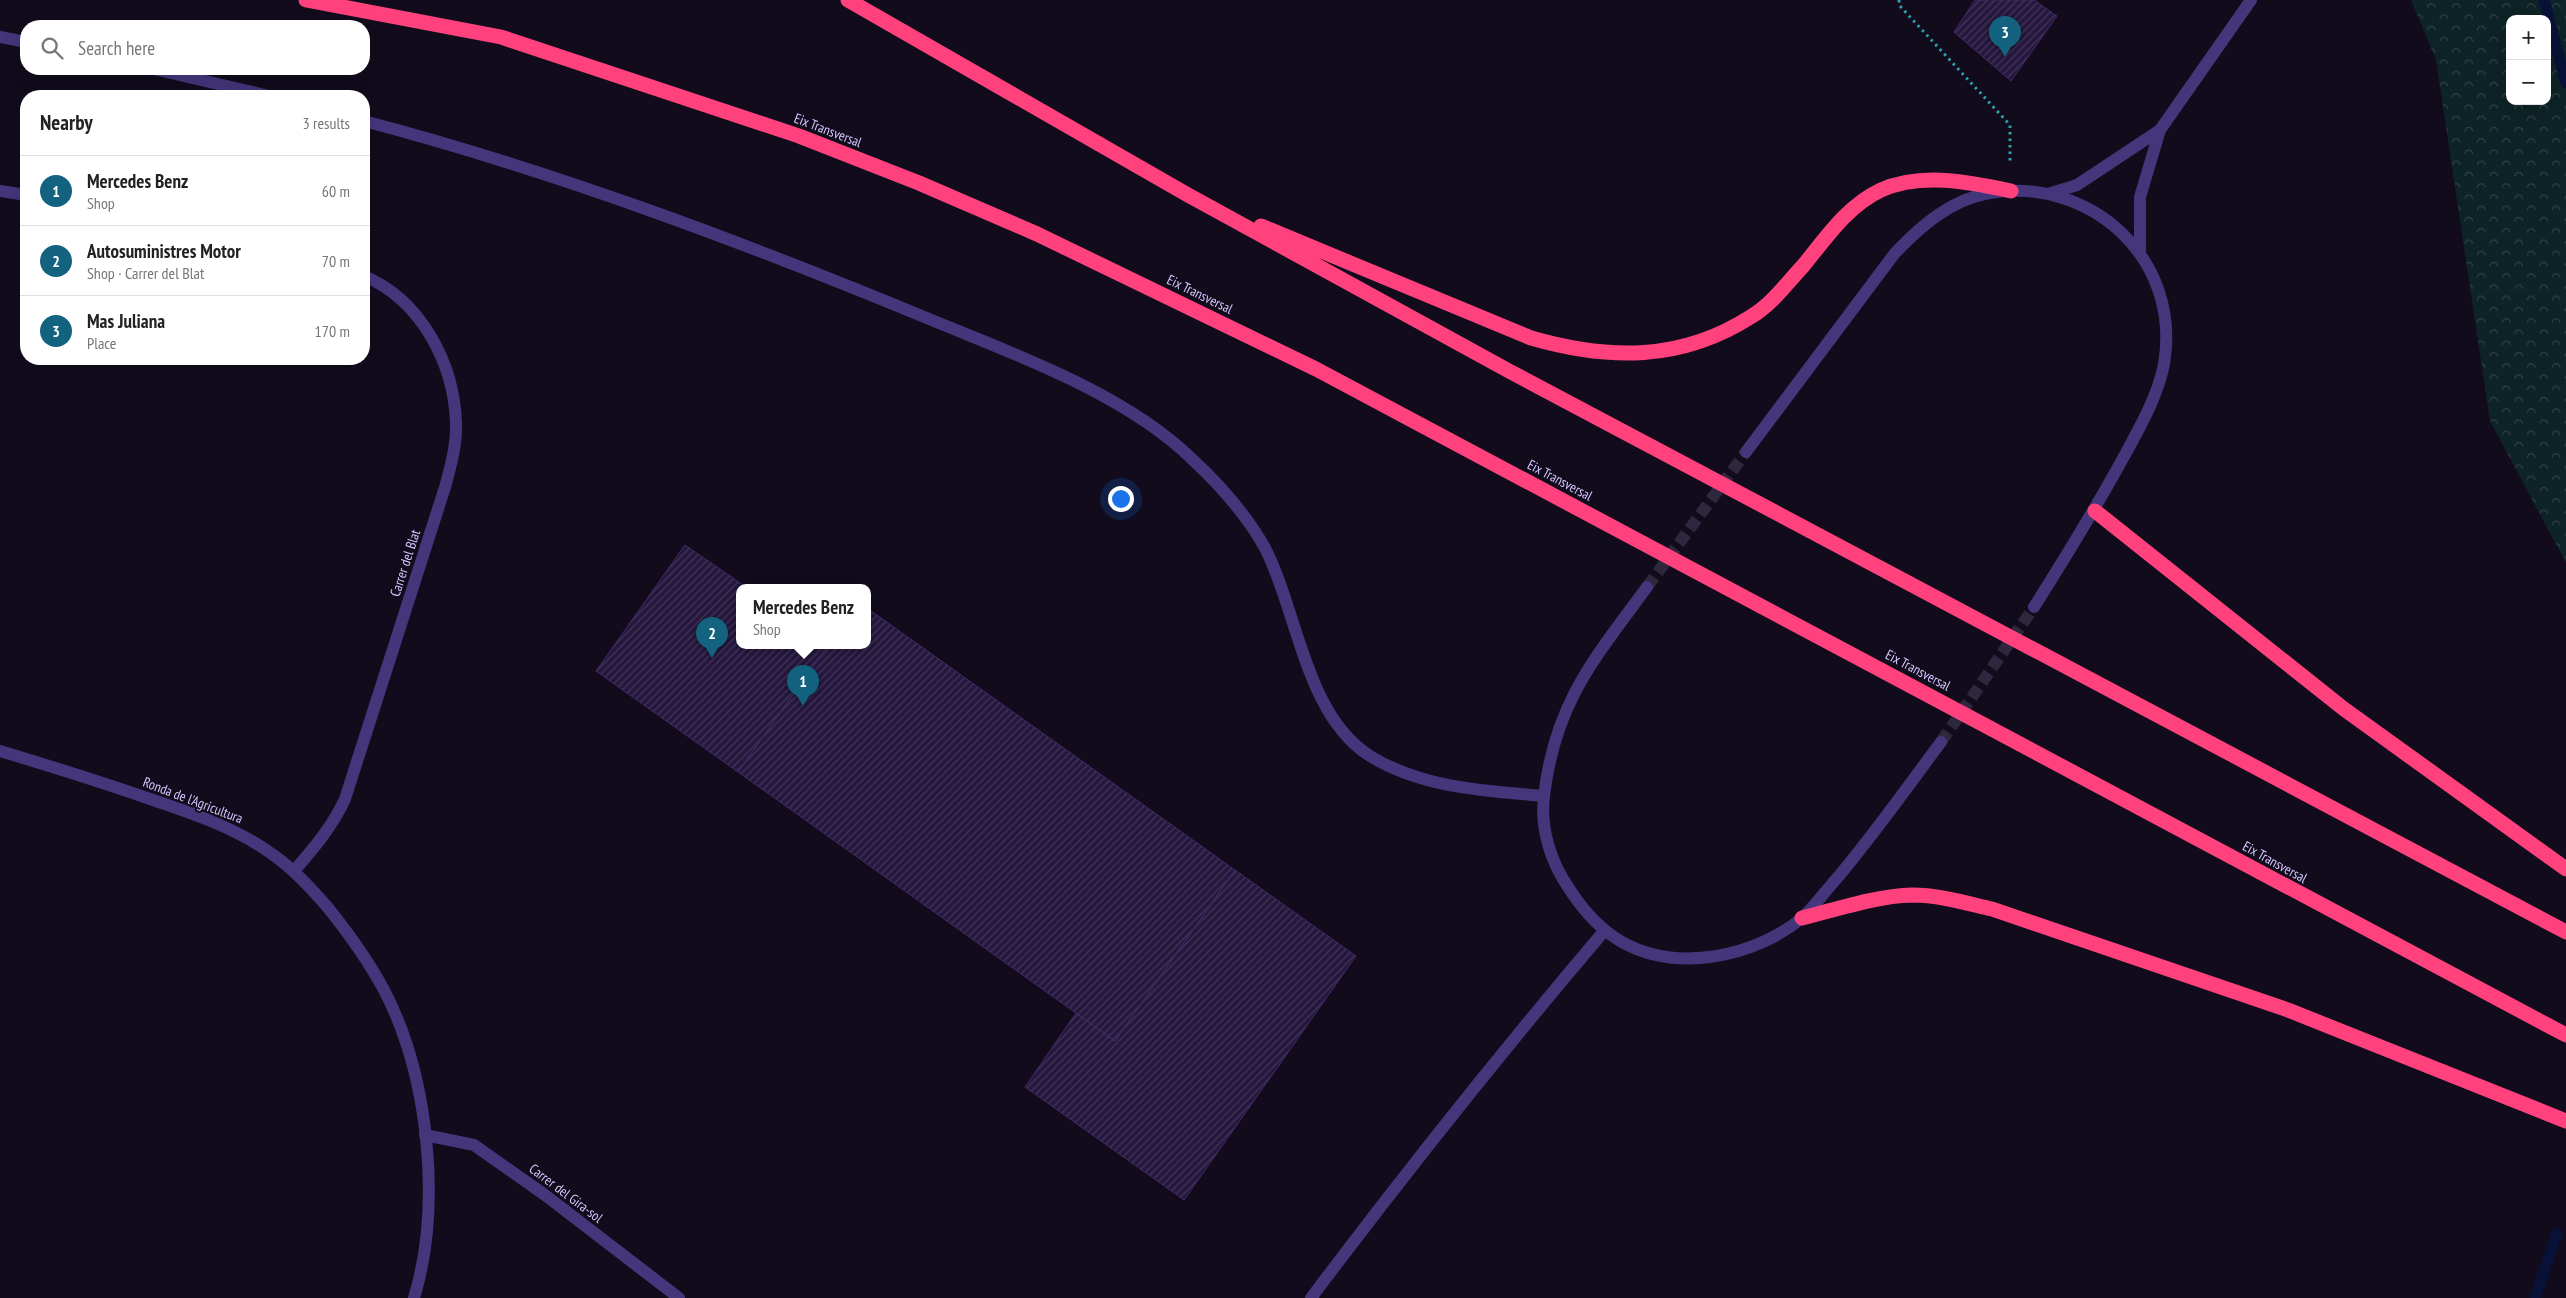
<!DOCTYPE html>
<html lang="en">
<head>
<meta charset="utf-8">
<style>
	:root { --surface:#fff; --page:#f2f2f2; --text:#222; --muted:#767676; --line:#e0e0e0; --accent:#13627f }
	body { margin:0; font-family:"PT Sans Narrow",sans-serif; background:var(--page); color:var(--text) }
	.controls { position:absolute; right:15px; top:15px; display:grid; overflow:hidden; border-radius:10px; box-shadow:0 5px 20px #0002 }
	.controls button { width:45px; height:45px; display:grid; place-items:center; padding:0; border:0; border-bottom:1px solid var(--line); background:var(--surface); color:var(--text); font:25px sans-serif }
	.you { position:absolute; left:1120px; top:498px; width:18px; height:18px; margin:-12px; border:4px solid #fff; border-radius:50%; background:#1a73e8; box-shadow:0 0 0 8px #1a73e833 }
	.badge { display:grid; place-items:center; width:32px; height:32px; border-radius:50%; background:var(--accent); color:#fff; font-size:16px; font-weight:700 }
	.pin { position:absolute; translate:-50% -41px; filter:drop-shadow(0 1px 2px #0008) }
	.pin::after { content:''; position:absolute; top:26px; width:18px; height:15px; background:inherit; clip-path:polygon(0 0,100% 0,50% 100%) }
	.popup { position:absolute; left:736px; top:584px; width:135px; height:65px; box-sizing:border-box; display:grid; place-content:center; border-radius:10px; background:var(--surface); filter:drop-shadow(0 1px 4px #0005); font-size:16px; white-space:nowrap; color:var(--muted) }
	.popup b { font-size:19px; color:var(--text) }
	.popup::after { content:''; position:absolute; left:50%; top:100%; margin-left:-10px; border:10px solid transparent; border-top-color:var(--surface) }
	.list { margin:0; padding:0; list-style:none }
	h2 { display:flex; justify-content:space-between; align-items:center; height:65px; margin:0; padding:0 20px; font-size:21px }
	h2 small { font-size:16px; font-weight:400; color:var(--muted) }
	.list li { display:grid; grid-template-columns:32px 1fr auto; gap:15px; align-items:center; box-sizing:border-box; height:70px; padding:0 20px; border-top:1px solid var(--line) }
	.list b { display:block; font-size:19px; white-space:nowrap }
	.list p { margin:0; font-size:16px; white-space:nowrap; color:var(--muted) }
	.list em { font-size:16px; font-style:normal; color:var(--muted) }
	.icon { flex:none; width:28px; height:28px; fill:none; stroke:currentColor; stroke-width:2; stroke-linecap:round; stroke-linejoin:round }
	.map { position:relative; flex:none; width:2566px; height:1298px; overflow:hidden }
	.search { position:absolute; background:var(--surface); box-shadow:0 5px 20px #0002; left:20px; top:20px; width:350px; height:55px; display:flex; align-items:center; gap:12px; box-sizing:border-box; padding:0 18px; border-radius:20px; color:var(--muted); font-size:19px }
	.panel { position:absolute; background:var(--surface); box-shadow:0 5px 20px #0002; left:20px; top:90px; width:350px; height:275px; border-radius:20px }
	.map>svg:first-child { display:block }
</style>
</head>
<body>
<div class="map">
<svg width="2566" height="1298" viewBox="0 0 2566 1298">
	<defs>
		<pattern id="forest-crowns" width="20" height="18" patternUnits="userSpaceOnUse" patternTransform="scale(1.25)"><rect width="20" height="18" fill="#0e2326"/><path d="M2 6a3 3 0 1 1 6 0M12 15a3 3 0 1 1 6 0" fill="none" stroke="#304147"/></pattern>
		<pattern id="building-hatch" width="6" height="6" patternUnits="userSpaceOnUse" patternTransform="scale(1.25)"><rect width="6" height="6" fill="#25173d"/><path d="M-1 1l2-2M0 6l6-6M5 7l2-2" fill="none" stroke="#44375a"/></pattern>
	</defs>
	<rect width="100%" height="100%" fill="#110b1c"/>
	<!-- forest -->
	<path fill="url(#forest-crowns)" fill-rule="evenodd" d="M2411,0H2566V563L2490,421L2436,60ZM2510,19H2547V101H2510Z"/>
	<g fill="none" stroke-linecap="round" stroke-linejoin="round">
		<!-- stream -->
		<path stroke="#081238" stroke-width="11" d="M2544,0L2566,83
			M2535,1298L2557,1233"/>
	</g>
	<!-- building -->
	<path fill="url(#building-hatch)" stroke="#402969" d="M1975,0H2034L2057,16L2011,81L1954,32Z
		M685,545L746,587H739V645H828L738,772L596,671Z
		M867,608L1235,870L1115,1041L738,772L828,645H867Z
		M1235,870L1356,956L1184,1200L1025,1087L1076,1013L1115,1041Z"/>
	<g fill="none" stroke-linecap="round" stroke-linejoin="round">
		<!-- tertiary-tunnel -->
		<path stroke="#2f273e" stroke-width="12" stroke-dasharray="12 6" stroke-linecap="butt" d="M1647,587L1746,452
			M1941,742L2034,607"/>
		<!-- path -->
		<path stroke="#2d9fad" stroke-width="3" stroke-dasharray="2.5 4" stroke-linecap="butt" d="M1899,0V5L2010,125V161"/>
		<!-- minor -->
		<path stroke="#44367b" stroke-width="12" d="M0,191L26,195
			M0,751C50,766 101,782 150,799C192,813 236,828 272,854C294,869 312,889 329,909C349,934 369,962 384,990C429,1076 442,1206 414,1298
			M294,871C314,848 332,827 345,799L446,484C451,464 457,444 456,423C454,363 421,300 364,276
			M425,1135L474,1145L545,1195L679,1298"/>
		<!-- tertiary -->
		<path stroke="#44367b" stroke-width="12" d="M0,37L26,42
			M154,69L269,96
			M364,121C558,172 748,244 934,321C1017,355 1127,395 1192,459C1220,485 1246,514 1265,548C1298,612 1305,715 1370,756C1422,788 1485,791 1544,796
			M2048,194L2077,185L2160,130
			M2140,252V197L2160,130L2251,0
			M1746,452L1895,253C1921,226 1950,200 1989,193C2091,176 2182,259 2164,364C2158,395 2142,423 2127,451C2098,504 2067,555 2034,607
			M1647,587C1594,659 1555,703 1544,796C1540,829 1551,863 1570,890C1583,910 1601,930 1622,942C1677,973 1755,957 1802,918C1813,908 1822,895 1832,884C1871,839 1905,790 1941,742
			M1311,1298C1405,1173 1503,1050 1605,930"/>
		<!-- motorway -->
		<path stroke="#ff427d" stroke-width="15" d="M306,0L501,37L799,136L919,183L1037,234L1316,369L2566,1035
			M848,0L1188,195L1509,371L2566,932
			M1261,226L1531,338C1608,360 1681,362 1752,316C1772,304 1787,283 1803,266C1826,238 1847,206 1881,190C1921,172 1970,182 2011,191
			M2095,511L2344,709L2566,869
			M1802,918C1838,909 1876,896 1912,895C1940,895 1966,903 1992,909L2288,1010L2566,1121"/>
	</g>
	<g text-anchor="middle" stroke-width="4" stroke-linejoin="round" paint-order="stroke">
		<!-- street labels -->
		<g font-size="14" fill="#d6c6ff" stroke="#110b1c">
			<text transform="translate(828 130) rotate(21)" y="5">Eix Transversal</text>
			<text transform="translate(1200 294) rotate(26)" y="5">Eix Transversal</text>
			<text transform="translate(1560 480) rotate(28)" y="5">Eix Transversal</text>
			<text transform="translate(405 563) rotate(-72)" y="5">Carrer del Blat</text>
			<text transform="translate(1918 670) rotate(28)" y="5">Eix Transversal</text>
			<text transform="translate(193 800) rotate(21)" y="5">Ronda de l'Agricultura</text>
			<text transform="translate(2275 862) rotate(29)" y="5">Eix Transversal</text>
			<text transform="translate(566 1193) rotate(37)" y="5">Carrer del Gira-sol</text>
		</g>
	</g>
</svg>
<div class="controls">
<button>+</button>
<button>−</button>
</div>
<div class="you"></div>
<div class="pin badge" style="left:803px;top:706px">1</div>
<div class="popup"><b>Mercedes Benz</b>Shop</div>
<div class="pin badge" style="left:712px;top:658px">2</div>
<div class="pin badge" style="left:2005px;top:57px">3</div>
<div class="search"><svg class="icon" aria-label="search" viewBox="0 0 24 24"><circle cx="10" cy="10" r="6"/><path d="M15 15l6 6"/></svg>Search here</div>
<section class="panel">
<h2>Nearby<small>3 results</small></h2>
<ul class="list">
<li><span class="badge">1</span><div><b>Mercedes Benz</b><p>Shop</p></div><em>60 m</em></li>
<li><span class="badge">2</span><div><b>Autosuministres Motor</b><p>Shop · Carrer del Blat</p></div><em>70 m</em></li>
<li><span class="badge">3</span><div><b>Mas Juliana</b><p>Place</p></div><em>170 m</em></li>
</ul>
</section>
</div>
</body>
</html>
